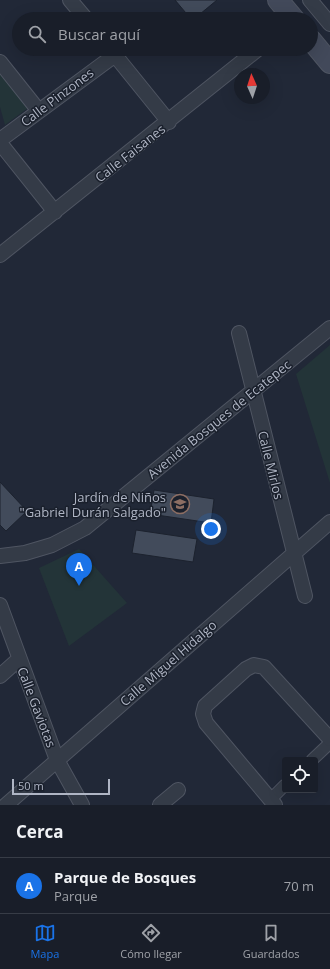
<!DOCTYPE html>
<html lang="es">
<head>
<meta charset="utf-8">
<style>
	:root { --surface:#191e29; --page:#262b35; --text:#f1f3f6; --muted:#9fa2a8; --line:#373c46; --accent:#1a73e8 }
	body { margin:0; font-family:"Open Sans",sans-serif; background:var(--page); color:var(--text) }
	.controls { position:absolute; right:12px; bottom:12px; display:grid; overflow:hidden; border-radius:4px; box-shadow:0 4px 16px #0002 }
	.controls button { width:36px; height:36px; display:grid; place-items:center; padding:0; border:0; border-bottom:1px solid var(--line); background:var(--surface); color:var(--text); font:20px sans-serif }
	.compass { position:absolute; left:234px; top:68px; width:36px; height:36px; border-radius:50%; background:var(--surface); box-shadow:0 4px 16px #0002; rotate:357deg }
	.scale { position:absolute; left:12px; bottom:10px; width:98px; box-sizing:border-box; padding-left:4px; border:2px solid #afb5c4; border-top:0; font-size:11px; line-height:14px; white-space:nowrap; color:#afb5c4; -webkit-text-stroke:3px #1a202c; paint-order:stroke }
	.you { position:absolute; left:211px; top:529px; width:14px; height:14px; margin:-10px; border:3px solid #fff; border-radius:50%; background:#1a73e8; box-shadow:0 0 0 6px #1a73e833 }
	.badge { display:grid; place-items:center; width:26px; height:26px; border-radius:50%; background:var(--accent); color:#fff; font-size:13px; font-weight:700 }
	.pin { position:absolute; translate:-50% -33px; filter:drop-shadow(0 1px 2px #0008) }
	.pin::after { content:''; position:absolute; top:21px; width:14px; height:12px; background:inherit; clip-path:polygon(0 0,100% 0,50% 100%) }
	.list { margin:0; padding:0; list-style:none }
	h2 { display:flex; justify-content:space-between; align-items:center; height:52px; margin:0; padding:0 16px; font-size:17px }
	h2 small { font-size:13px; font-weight:400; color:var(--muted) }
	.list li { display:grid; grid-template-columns:26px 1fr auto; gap:12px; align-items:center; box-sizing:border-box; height:56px; padding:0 16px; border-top:1px solid var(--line) }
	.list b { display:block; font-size:15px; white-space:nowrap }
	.list p { margin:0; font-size:13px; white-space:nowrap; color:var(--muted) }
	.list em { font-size:13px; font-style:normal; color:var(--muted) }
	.icon { flex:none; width:22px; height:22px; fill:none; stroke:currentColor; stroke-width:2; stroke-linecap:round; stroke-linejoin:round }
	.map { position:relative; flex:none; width:330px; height:805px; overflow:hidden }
	.search { position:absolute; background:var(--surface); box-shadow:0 4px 16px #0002; left:12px; right:12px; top:12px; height:44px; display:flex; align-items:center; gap:10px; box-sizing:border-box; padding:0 14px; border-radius:22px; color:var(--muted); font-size:15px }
	.sheet { height:108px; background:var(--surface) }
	nav { display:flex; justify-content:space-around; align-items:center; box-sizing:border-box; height:56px; border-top:1px solid var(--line); background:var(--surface); font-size:11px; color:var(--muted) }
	nav a { display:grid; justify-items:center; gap:2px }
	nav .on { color:var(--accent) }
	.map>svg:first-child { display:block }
</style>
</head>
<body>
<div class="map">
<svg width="330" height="805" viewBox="0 0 330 805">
	<rect width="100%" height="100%" fill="#212837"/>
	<!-- park -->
	<path fill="#233438" d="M0,74L28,108L5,125L0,107Z
		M330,345V483L296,374Z
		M79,549L127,603L69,646L39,568Z"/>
	<!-- building -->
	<path fill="#424b5b" stroke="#1c222e" d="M175,0H217L194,19H191Z
		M0,482L27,511L6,531L0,525Z
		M154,490L214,499L211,523L150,514Z
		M136,530L197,539L193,562L132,553Z"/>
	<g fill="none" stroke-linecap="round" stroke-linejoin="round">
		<!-- pedestrian casing -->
		<g stroke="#4f5562" stroke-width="13">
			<path id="pedestrian" d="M312,760L330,743
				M270,800L285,785"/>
		</g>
		<!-- minor casing -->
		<g stroke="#4f5562" stroke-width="16">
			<path id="minor" d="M70,0L86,19
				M310,0L330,24
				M110,49L169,122
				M0,62L39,111
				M0,140L115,55
				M0,143L55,212
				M0,255L258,49
				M239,333L305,596
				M0,556L25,553L52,545L85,528L330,328
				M0,605L57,760L82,805
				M0,676L19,659
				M6,805L330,522
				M160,805L178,790
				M275,805L206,723L203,714L205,706L246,669L254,665L264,667L330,739"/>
		</g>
		<!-- secondary casing -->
		<g stroke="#4f5562" stroke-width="22">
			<path id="secondary" d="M278,0L294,19
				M311,40L330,63"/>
		</g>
		<!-- pedestrian -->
		<use href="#pedestrian" stroke="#343b47" stroke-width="11"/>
		<!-- minor -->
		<use href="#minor" stroke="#343b47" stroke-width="14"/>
		<!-- secondary -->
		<use href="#secondary" stroke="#42495a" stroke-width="20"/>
	</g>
	<!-- icons -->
	<defs>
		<g id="school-ring" transform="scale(1)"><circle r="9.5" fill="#1a202c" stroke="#8d6e63" stroke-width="1.5"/><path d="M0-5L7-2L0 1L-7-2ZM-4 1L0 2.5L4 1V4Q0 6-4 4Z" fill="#8d6e63"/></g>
	</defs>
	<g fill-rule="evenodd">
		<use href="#school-ring" x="180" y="504"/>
	</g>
	<g text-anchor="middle" stroke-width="3" stroke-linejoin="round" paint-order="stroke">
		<!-- street labels -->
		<g font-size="13" fill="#afb5c4" stroke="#1a202c">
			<text transform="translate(57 97) rotate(-37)" y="5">Calle Pinzones</text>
			<text transform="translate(130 153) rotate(-38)" y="5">Calle Faisanes</text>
			<text transform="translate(219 419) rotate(-39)" y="5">Avenida Bosques de Ecatepec</text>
			<text transform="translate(271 465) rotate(76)" y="5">Calle Mirlos</text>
			<text transform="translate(168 663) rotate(-41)" y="5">Calle Miguel Hidalgo</text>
			<text transform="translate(37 707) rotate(69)" y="5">Calle Gaviotas</text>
		</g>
		<!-- poi labels -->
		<g font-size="13" fill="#afb5c4" stroke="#1a202c" text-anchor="end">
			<text x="166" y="502">Jardín de Niños<tspan x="166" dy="15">"Gabriel Durán Salgado"</tspan></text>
		</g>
	</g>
</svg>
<div class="controls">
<button><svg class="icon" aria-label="locate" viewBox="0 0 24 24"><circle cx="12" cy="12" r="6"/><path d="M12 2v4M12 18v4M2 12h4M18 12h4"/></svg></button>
</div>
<svg class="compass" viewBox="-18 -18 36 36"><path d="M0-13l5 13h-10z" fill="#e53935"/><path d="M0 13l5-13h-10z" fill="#9fa2a8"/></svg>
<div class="scale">50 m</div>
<div class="you"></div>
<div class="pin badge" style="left:79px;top:586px">A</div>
<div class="search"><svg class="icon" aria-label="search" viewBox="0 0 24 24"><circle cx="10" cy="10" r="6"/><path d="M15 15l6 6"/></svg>Buscar aquí</div>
</div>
<section class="sheet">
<h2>Cerca<small></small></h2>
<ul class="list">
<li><span class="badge">A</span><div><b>Parque de Bosques</b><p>Parque</p></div><em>70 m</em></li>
</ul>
</section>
<nav>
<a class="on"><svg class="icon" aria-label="map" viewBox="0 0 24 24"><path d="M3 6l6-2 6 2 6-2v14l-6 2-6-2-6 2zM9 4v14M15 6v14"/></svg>Mapa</a>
<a><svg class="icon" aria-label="directions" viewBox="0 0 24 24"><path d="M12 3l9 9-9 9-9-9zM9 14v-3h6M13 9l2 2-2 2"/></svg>Cómo llegar</a>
<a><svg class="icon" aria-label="saved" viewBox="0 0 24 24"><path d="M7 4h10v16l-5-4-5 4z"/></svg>Guardados</a>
</nav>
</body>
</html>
